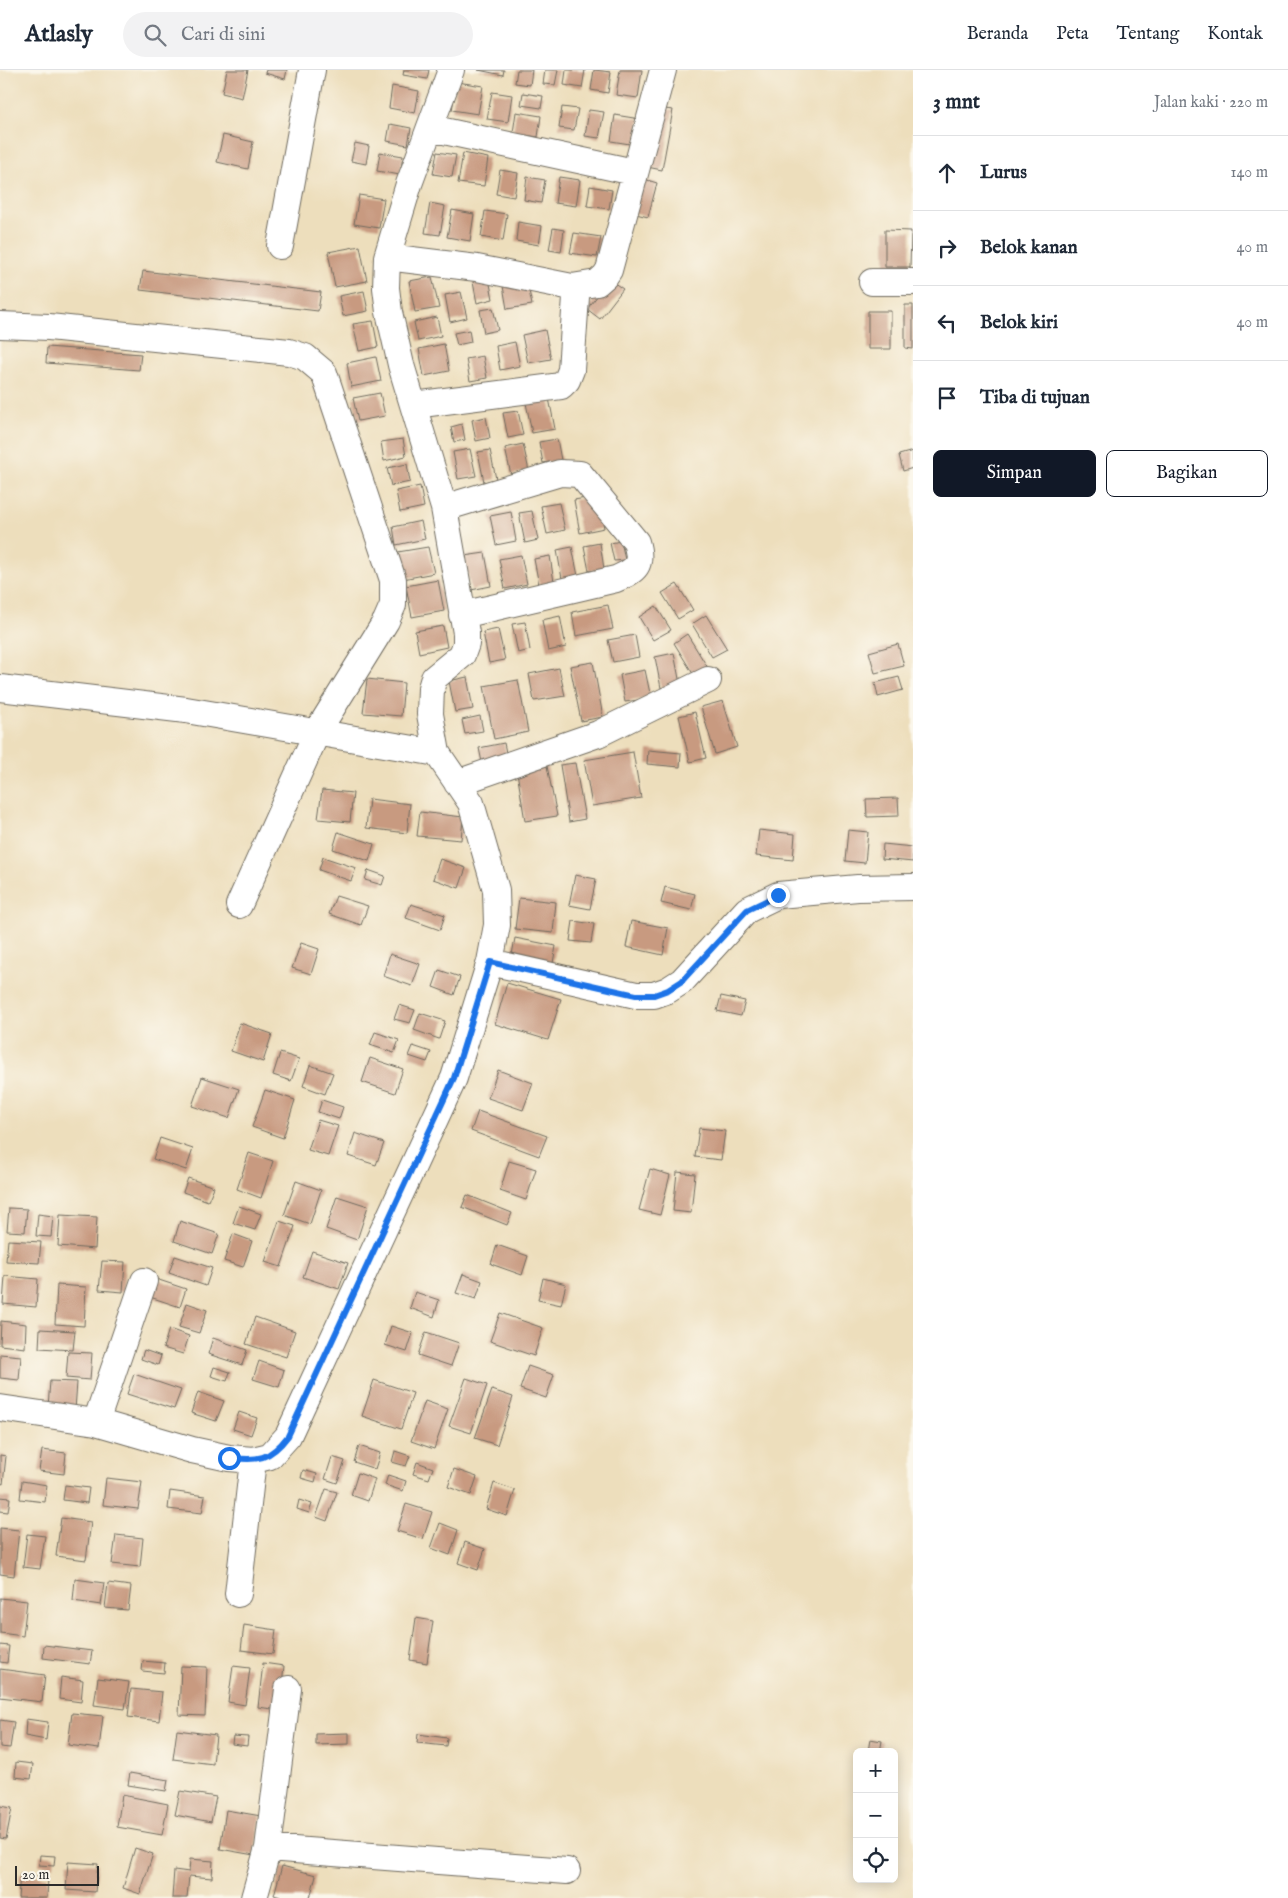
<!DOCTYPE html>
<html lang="id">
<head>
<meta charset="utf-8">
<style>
	:root { --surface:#fff; --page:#f2f2f3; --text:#1f2937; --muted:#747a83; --line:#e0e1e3; --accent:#111827 }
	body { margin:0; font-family:"IM FELL English",serif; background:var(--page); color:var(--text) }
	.controls { position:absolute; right:15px; bottom:15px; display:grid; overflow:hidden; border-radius:8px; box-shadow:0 2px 12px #0003 }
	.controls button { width:45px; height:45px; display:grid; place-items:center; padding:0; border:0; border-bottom:1px solid var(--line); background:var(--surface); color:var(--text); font:25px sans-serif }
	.scale { position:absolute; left:15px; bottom:12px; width:84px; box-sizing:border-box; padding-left:5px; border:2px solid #2b2b2b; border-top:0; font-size:14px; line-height:18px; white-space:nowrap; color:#2b2b2b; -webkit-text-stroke:4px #fbf7ec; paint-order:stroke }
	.stop { position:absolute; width:15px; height:15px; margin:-11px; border:4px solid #1a73e8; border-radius:50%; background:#fff }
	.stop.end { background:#1a73e8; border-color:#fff; box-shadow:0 1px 5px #0008 }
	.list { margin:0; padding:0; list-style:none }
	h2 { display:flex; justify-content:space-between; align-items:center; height:65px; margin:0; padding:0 20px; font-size:21px }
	h2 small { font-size:16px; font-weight:400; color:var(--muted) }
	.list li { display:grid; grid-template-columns:32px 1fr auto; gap:15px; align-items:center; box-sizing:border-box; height:75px; padding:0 20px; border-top:1px solid var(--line) }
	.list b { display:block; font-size:19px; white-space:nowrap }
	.list em { font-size:16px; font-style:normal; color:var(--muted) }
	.actions { display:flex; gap:10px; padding:15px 20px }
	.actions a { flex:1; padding:11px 0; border:1px solid var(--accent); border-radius:8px; text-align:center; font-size:18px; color:var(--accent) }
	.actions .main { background:var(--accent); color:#fff }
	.icon { flex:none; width:28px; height:28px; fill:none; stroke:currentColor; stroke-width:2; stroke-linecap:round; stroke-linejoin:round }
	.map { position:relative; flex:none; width:913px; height:1828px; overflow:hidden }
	header { display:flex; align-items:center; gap:30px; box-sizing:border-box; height:70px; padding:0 25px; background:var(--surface); border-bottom:1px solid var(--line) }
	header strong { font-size:24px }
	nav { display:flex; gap:28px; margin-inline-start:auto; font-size:18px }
	.search { width:350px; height:45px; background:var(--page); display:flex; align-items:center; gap:12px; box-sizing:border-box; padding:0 18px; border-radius:28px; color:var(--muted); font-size:19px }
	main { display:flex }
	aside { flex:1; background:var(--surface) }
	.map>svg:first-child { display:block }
</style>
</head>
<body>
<header>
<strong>Atlasly</strong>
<div class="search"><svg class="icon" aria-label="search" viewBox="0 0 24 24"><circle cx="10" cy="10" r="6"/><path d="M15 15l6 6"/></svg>Cari di sini</div>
<nav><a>Beranda</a><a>Peta</a><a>Tentang</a><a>Kontak</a></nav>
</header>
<main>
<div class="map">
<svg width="913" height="1828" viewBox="0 0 913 1828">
	<rect width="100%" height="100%" fill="#fbf7ec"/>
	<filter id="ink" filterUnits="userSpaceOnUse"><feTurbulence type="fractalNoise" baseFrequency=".02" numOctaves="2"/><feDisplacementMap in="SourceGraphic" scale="10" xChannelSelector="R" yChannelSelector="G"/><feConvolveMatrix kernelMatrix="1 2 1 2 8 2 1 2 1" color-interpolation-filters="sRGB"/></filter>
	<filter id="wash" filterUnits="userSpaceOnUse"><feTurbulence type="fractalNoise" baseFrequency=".0096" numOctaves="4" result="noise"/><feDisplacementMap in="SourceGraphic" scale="20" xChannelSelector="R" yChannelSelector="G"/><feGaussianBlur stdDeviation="1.12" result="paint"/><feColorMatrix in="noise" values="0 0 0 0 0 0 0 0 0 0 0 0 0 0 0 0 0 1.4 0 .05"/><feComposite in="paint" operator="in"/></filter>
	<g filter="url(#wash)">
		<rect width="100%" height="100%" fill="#eddebc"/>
		<g id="blocks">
			<!-- building -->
			<path fill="#c89a80" d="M227,0H248L242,28L222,23Z
				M266,0H287L285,9L265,3Z
				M404,0H429L427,9L403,5Z
				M478,0H504L503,5Z
				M517,0H532L530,15L515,13Z
				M545,0H558L555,15L543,14Z
				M566,0H585L582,18L564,15Z
				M594,0L611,2L608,23L591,20Z
				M620,0H642L638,28L616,25Z
				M457,12L483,16L478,44L452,40Z
				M392,16L419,21L415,43L389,38Z
				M492,22L512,25L508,52L487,49Z
				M523,23L543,26L541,38L521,35Z
				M562,37L578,39L574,60L559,58Z
				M657,38L673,40L662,100L647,97Z
				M589,40L604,42L599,68L585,66Z
				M516,42L541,46L538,67L513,63Z
				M615,45L640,49L636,75L611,71Z
				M390,54L411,58L408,75L387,71Z
				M223,65L253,72L248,99L217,92Z
				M355,73L369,76L366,94L351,91Z
				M380,82L403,86L400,105L377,101Z
				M437,82L456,85L452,107L433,104Z
				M463,83L488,88L484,116L458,113Z
				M500,100L518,103L514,127L496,124Z
				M527,107L545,110L541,133L524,130Z
				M559,107L580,110L576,136L555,133Z
				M641,108L657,113L648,147L632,143Z
				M590,116L612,120L609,139L587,136Z
				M359,125L384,129L379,158L354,154Z
				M430,133L445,136L440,165L425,163Z
				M452,140L474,144L470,171L447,167Z
				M485,141L507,144L503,171L481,167Z
				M518,152L542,156L539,175L516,171Z
				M553,158L564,160L561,182L549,180Z
				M885,160L911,161L910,197H885Z
				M574,163L601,167L597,187L570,183Z
				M360,176L367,211L335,217L328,182Z
				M143,201L321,222L318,241L140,220Z
				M432,207L439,238L415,242L409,211Z
				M489,209L493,229L477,233L473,212Z
				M610,210L623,219L600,249L587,239Z
				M527,211L532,235L507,239L503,216Z
				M364,221L368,241L343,246L339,226Z
				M461,222L467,248L450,252L445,225Z
				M905,235H913V279L905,278Z
				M493,238L498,260L484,263L480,240Z
				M868,241H891V279H868Z
				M437,247L441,266L418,271L414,252Z
				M373,251L378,277L359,281L353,254Z
				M469,260L471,272L457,275L454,263Z
				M545,260L551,289L528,293L522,265Z
				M515,272L520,296L500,300L496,276Z
				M444,274L449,301L424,306L419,279Z
				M47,277L141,284L139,300L46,293Z
				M483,286L487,308L470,311L466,289Z
				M376,287L381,311L351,317L347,293Z
				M380,323L385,346L358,351L353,328Z
				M548,323L555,359L532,363L525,328Z
				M518,341L523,365L508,368L503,343Z
				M486,347L490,368L476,371L472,350Z
				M462,354L465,370L454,372L451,357Z
				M403,369L406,386L384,391L381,372Z
				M557,369L561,390L543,393L539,372Z
				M523,374L529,401L511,405L505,378Z
				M470,379L476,406L458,409L453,382Z
				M490,380L496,409L484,412L478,382Z
				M913,381V398L903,401L899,385Z
				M407,394L410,412L391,416L387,398Z
				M420,416L424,437L400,442L396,421Z
				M598,426L604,458L580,463L574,430Z
				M559,433L565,460L547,464L541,436Z
				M532,441L538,470L525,473L519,443Z
				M511,442L516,471L496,475L490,446Z
				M421,451L425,469L396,475L393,457Z
				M621,471L625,490L614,491L610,473Z
				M600,473L604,499L589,501L584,476Z
				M428,477L434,503L403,509L398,482Z
				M572,477L578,506L562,509L557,480Z
				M485,483L491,516L471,520L464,486Z
				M521,485L527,514L505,519L499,489Z
				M550,486L554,512L539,515L534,489Z
				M438,510L444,541L412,547L406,516Z
				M677,514L693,540L678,549L662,523Z
				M608,535L613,559L576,566L572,542Z
				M656,536L671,560L653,570L639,547Z
				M706,545L727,579L712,587L692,554Z
				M560,546L566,577L548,581L542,550Z
				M525,552L530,580L518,583L512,554Z
				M443,556L447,577L419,583L415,561Z
				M498,559L505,590L489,593L483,562Z
				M687,564L708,598L695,607L674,573Z
				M635,565L639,587L613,592L608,570Z
				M898,574L904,596L875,603L869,582Z
				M674,583L680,614L661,618L655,587Z
				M593,592L603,647L581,651L570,596Z
				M559,598L565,626L534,631L529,604Z
				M645,600L651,628L625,632L620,605Z
				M467,607L473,639L455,642L449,611Z
				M899,607L903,620L878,627L875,613Z
				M367,609L404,613L401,646L363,643Z
				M518,610L528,662L494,669L484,616Z
				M723,631L737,677L715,684L701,637Z
				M695,642L706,688L690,692L679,646Z
				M480,646L483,661L465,664L462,650Z
				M504,673L508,692L483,697L479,678Z
				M648,680L681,683L680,697L647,694Z
				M633,682L641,728L592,736L584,690Z
				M575,693L585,749L569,752L560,695Z
				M547,696L557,746L525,751L517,702Z
				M322,720L353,723L350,752L318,749Z
				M898,728L899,746L867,747L866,729Z
				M369,729L410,734L407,763L366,758Z
				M420,742L463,747L461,770L417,766Z
				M759,760L795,764L793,790L756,786Z
				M848,760L868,762L865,793L845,791Z
				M338,762L374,774L369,791L333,779Z
				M883,774L913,777V792L882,789Z
				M323,787L356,798L351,811L319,800Z
				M440,789L466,798L459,818L433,809Z
				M368,800L385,806L382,815L365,810Z
				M575,805L596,809L590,839L569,835Z
				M665,817L695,824L691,840L661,833Z
				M336,826L368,836L361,855L329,844Z
				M519,828L556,832L553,863L515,859Z
				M411,834L445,845L440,860L406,848Z
				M573,851L594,854L591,873L570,871Z
				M631,851L668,858L663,885L626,877Z
				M515,868L556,876L553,893L512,885Z
				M301,873L319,879L311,904L292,898Z
				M390,884L420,894L412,916L383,906Z
				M439,900L460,907L454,925L433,917Z
				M507,913L561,929L548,970L495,954Z
				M721,926L745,931L741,946L717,941Z
				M399,935L415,940L410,953L394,949Z
				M420,943L445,951L439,969L414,960Z
				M240,953L272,964L263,992L231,981Z
				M375,962L399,970L394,983L370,975Z
				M413,976L431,982L427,992L409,986Z
				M280,983L299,989L291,1011L273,1005Z
				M370,988L403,999L395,1023L362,1012Z
				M310,995L333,1003L325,1024L303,1016Z
				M498,1000L533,1013L523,1040L488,1028Z
				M202,1007L239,1019L229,1048L192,1036Z
				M265,1020L295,1030L283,1068L252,1057Z
				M322,1030L343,1037L339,1049L318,1042Z
				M478,1041L547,1066L539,1086L471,1061Z
				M318,1050L338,1056L328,1086L308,1080Z
				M699,1058L725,1061L721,1090L695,1087Z
				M355,1063L384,1073L376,1095L348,1086Z
				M160,1068L193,1079L186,1100L153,1089Z
				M249,1083L273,1091L261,1128L237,1119Z
				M509,1091L536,1099L526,1130L500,1121Z
				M650,1099L670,1105L660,1145L639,1140Z
				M677,1102L695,1104L691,1143L673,1141Z
				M188,1108L214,1117L208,1131L183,1122Z
				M296,1111L321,1120L310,1154L284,1145Z
				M467,1125L512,1143L507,1155L462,1137Z
				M337,1126L368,1136L357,1170L326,1159Z
				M239,1136L261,1144L255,1160L233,1153Z
				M9,1138L27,1139L25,1162L7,1161Z
				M38,1144L53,1146L51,1167L36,1166Z
				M60,1145L97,1147L95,1179L58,1176Z
				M180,1151L219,1164L212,1184L174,1171Z
				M279,1151L295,1156L281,1197L265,1192Z
				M233,1164L252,1171L243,1197L224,1191Z
				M8,1170L41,1172L39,1193L6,1191Z
				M497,1175L528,1186L522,1205L491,1194Z
				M312,1181L348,1193L339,1219L303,1207Z
				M175,1186L212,1198L206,1216L169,1203Z
				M102,1191L125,1192L123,1222L99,1220Z
				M463,1204L482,1211L476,1229L456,1223Z
				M5,1206L38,1209L36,1237L3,1234Z
				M543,1208L566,1214L561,1235L538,1230Z
				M156,1209L186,1219L180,1237L150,1227Z
				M57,1215L86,1217L84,1256L55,1254Z
				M415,1222L439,1230L434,1247L410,1238Z
				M187,1233L207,1240L199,1263L179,1257Z
				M500,1243L543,1258L534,1286L490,1271Z
				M255,1247L295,1261L286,1287L246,1274Z
				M1,1251L26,1254L25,1278L0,1275Z
				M391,1256L413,1263L407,1282L385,1275Z
				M40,1259L75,1261L73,1280L39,1278Z
				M169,1259L189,1266L183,1284L163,1278Z
				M426,1262L459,1273L451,1296L418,1285Z
				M213,1268L247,1280L242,1295L208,1284Z
				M144,1280L161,1286L158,1295L141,1289Z
				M68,1282L92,1283L90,1310L66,1308Z
				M0,1284L21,1286L19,1310L0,1308Z
				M259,1291L284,1300L279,1317L253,1309Z
				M528,1296L554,1305L546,1328L520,1319Z
				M214,1297L230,1302L227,1311L211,1306Z
				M134,1304L181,1320L174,1339L127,1324Z
				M466,1308L487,1315L471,1363L449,1356Z
				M374,1310L413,1323L401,1359L362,1346Z
				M50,1311L77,1312L75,1340L48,1337Z
				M492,1320L513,1327L497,1375L475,1368Z
				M198,1322L224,1331L216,1351L191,1343Z
				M425,1331L448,1339L434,1379L411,1371Z
				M239,1342L257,1348L251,1365L233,1359Z
				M359,1376L380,1383L375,1399L354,1392Z
				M42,1380L66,1383L64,1404L39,1401Z
				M395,1381L410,1386L406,1396L392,1392Z
				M0,1385L6,1386L3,1414L0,1413Z
				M332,1387L345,1391L337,1413L325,1409Z
				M417,1392L433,1398L429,1409L413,1404Z
				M454,1399L477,1407L471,1425L448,1417Z
				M303,1400L317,1404L315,1412L301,1408Z
				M358,1403L375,1409L368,1431L351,1425Z
				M388,1405L406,1411L403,1421L385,1415Z
				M106,1408L142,1412L138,1439L103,1435Z
				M22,1411L47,1415L45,1432L20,1429Z
				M494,1413L515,1420L507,1446L486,1439Z
				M65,1415L89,1418L87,1433L63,1430Z
				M326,1419L337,1422L327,1451L316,1447Z
				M170,1421L205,1426L202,1443L168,1439Z
				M0,1427L10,1428L8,1442L0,1441Z
				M299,1430L312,1434L309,1443L297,1439Z
				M406,1434L432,1442L423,1469L397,1461Z
				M61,1448L91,1452L86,1490L56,1486Z
				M440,1453L458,1460L450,1485L431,1478Z
				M0,1458L19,1460L14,1506L0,1504Z
				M27,1464L45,1466L40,1499L23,1497Z
				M116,1465L143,1468L140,1497L112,1494Z
				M465,1472L485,1479L478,1500L458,1493Z
				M75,1509L104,1513L101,1535L73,1531Z
				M108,1513L131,1516L128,1540L105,1538Z
				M0,1528L27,1531L23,1566L0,1563Z
				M416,1548L433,1551L427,1593L410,1590Z
				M244,1555L276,1560L273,1584L241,1580Z
				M0,1575L9,1576L7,1593L0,1592Z
				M44,1575L92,1581L90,1594L43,1588Z
				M143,1591L165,1593L164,1603L142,1601Z
				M263,1593L284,1596L279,1640L258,1637Z
				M181,1596L207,1597L205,1646L179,1645Z
				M233,1596L250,1598L245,1635L228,1632Z
				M0,1599L45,1605L42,1632L0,1627Z
				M61,1607L83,1610L81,1632L59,1629Z
				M98,1608L129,1612L125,1639L94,1635Z
				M131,1619L162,1622L159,1651L128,1647Z
				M72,1643L103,1646L99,1679L68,1675Z
				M26,1649L48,1652L46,1670L25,1666Z
				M0,1650L14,1652L10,1678L0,1677Z
				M177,1660L216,1665L213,1694L173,1689Z
				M349,1663V1674L316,1675V1664Z
				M418,1664L447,1668L446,1676L417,1673Z
				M233,1666L248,1667L247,1676L232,1674Z
				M870,1669L882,1671L880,1682H868Z
				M16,1692L33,1694L31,1709L15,1707Z
				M130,1703L168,1710L166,1721L128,1715Z
				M180,1721L216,1727L211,1752L175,1745Z
				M122,1725L168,1734L162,1765L117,1757Z
				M0,1736L12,1738L6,1769L0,1768Z
				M226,1740L261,1746L254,1785L220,1779Z
				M135,1778L153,1784L140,1824L123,1818Z
				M40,1785L55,1786L54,1796L39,1795Z
				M190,1789L213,1791L212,1808L189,1806L187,1828H172L174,1800L189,1802Z
				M68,1792L98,1794L95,1822L66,1820Z
				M282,1796L316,1805L310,1828H284L274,1825Z
				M20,1804L48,1807L47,1828H18Z"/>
		</g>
	</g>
	<g filter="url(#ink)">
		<use href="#blocks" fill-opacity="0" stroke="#6f6a5e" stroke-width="1"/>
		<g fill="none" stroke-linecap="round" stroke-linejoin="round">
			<!-- street casing -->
			<g stroke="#6f6a5e" stroke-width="28">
				<path id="street" d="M430,58L634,102
					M280,176L312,0
					M387,187L477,198L572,217L597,213L605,206L609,200L663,0
					M872,212H913
					M0,255L49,257L289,282L305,287L324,303L393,510V535L386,551L317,662L239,835
					M414,335L561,316L567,310L571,300L576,227L572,217
					M444,438L560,403L580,404L636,472C643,496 636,500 616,509L462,545
					M0,618L186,640L437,683
					M457,713L598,664L708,610
					M490,892L636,925H654L668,920L682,911L747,840L778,825L858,818L913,817
					M0,1338L96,1352L192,1380L229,1388L253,1390L270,1386L288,1366L454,1008L490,892L497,855L496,820L471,733L437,683L430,644L431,618L434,608L462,585L466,574V563L444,438L401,295L389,242L386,218L387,187L409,114L451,0
					M96,1352L144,1211
					M238,1524L253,1390
					M268,1778L567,1801
					M254,1828L268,1778L288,1619"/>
			</g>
			<!-- street -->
			<use href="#street" stroke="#fff" stroke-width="26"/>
		</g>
	</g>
	<g fill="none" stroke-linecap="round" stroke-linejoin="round" filter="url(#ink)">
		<!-- route -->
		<path stroke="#1a73e8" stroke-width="6" d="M229,1388C258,1390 269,1391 288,1366L454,1008L490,892L636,925H654L668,920L682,911L747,840L778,825"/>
	</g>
</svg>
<div class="controls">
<button>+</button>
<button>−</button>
<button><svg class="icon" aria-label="locate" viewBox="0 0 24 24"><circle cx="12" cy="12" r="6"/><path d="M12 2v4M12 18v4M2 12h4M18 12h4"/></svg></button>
</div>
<div class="scale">20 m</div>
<div class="stop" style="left:229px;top:1388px"></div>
<div class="stop end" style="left:778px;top:825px"></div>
</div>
<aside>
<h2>3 mnt<small>Jalan kaki · 220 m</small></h2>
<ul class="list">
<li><svg class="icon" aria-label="ahead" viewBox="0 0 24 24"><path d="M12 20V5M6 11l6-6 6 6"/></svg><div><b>Lurus</b></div><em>140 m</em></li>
<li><svg class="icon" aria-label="right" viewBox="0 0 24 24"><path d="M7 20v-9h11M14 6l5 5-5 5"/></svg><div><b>Belok kanan</b></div><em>40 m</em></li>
<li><svg class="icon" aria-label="left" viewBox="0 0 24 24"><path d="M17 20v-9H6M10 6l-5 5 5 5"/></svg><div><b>Belok kiri</b></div><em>40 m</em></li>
<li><svg class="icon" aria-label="arrive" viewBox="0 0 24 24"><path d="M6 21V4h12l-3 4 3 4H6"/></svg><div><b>Tiba di tujuan</b></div></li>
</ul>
<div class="actions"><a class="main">Simpan</a><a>Bagikan</a></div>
</aside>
</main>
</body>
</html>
